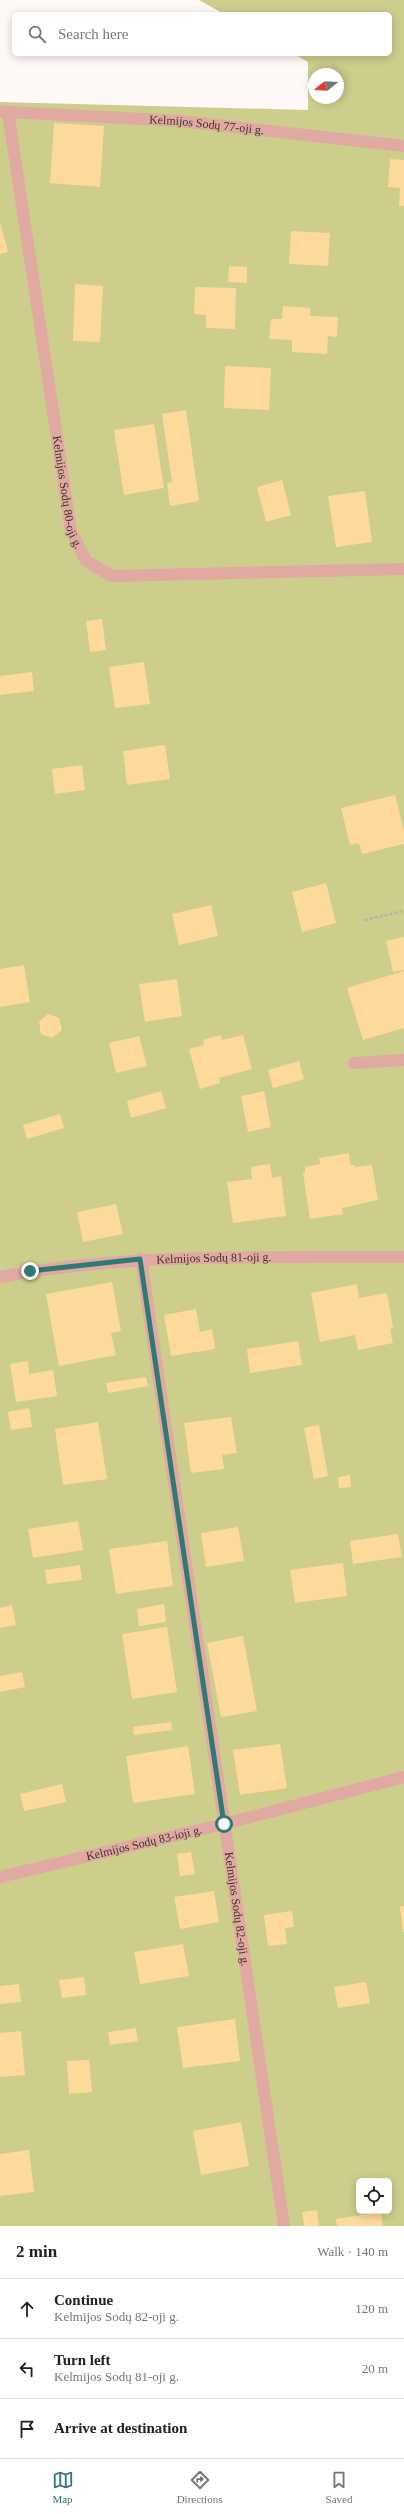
<!DOCTYPE html>
<html lang="en">
<head>
<meta charset="utf-8">
<style>
	:root { --surface:#fff; --page:#f6f6f6; --text:#202124; --muted:#757577; --line:#e0e0e0; --accent:#317974 }
	body { margin:0; font-family:Georgia,serif; background:var(--page); color:var(--text) }
	.controls { position:absolute; right:12px; bottom:12px; display:grid; overflow:hidden; border-radius:6px; box-shadow:0 2px 10px #0003 }
	.controls button { width:36px; height:36px; display:grid; place-items:center; padding:0; border:0; border-bottom:1px solid var(--line); background:var(--surface); color:var(--text); font:20px sans-serif }
	.compass { position:absolute; left:308px; top:68px; width:36px; height:36px; border-radius:50%; background:var(--surface); box-shadow:0 2px 10px #0003; rotate:252deg }
	.stop { position:absolute; width:12px; height:12px; margin:-9px; border:3px solid #317974; border-radius:50%; background:#fff }
	.stop.end { background:#317974; border-color:#fff; box-shadow:0 1px 4px #0008 }
	.list { margin:0; padding:0; list-style:none }
	h2 { display:flex; justify-content:space-between; align-items:center; height:52px; margin:0; padding:0 16px; font-size:17px }
	h2 small { font-size:13px; font-weight:400; color:var(--muted) }
	.list li { display:grid; grid-template-columns:26px 1fr auto; gap:12px; align-items:center; box-sizing:border-box; height:60px; padding:0 16px; border-top:1px solid var(--line) }
	.list b { display:block; font-size:15px; white-space:nowrap }
	.list p { margin:0; font-size:13px; white-space:nowrap; color:var(--muted) }
	.list em { font-size:13px; font-style:normal; color:var(--muted) }
	.icon { flex:none; width:22px; height:22px; fill:none; stroke:currentColor; stroke-width:2; stroke-linecap:round; stroke-linejoin:round }
	.map { position:relative; flex:none; width:404px; height:2226px; overflow:hidden }
	.search { position:absolute; background:var(--surface); box-shadow:0 2px 10px #0003; left:12px; right:12px; top:12px; height:44px; display:flex; align-items:center; gap:10px; box-sizing:border-box; padding:0 14px; border-radius:6px; color:var(--muted); font-size:15px }
	.sheet { height:232px; background:var(--surface) }
	nav { display:flex; justify-content:space-around; align-items:center; box-sizing:border-box; height:56px; border-top:1px solid var(--line); background:var(--surface); font-size:11px; color:var(--muted) }
	nav a { display:grid; justify-items:center; gap:2px }
	nav .on { color:var(--accent) }
	.map>svg:first-child { display:block }
</style>
</head>
<body>
<div class="map">
<svg width="404" height="2226" viewBox="0 0 404 2226">
	<rect width="100%" height="100%" fill="#fef9f6"/>
	<!-- green -->
	<path fill="#cdcd8c" fill-rule="evenodd" d="M199,0H404V2226H0V102L308,110V62L294,54H390V14H224ZM314,74H338V98H314ZM359,2181H389V2211H359Z"/>
	<!-- building -->
	<path fill="#fdda9c" d="M54,123L104,126L100,187L50,183Z
		M390,159L404,160V206H399L400,188L388,187Z
		M0,222L8,252L0,254Z
		M291,231L330,233L328,266L289,264Z
		M229,266L247,267V283L228,282Z
		M75,284L103,286L100,342L73,341Z
		M195,287L236,288L235,329L206,328V315L194,314Z
		M283,306L310,308V316L338,317L337,337L328,336L327,354L292,352V340L269,339L271,319H282Z
		M225,366L271,368L269,410L224,408Z
		M186,410L199,501L170,506L167,483L172,482L162,414Z
		M154,424L164,488L124,495L114,430Z
		M282,480L291,515L266,522L257,487Z
		M365,491L372,542L336,547L328,496Z
		M102,619L106,650L90,652L86,621Z
		M144,662L150,704L115,708L109,667Z
		M32,672L34,691L0,695V676Z
		M165,745L170,779L127,785L123,751Z
		M82,765L85,790L55,794L52,769Z
		M395,795L404,831V844L362,854L359,843L350,845L341,808Z
		M326,883L336,923L302,932L292,892Z
		M211,905L218,936L179,945L172,914Z
		M404,937V970L393,972L386,941Z
		M24,965L30,1002L0,1007V969Z
		M404,971V1028L363,1040L347,988Z
		M177,979L182,1016L145,1022L139,984Z
		M48,1014L59,1018L62,1030L52,1038L41,1034L39,1022Z
		M221,1035L222,1040L243,1035L252,1069L219,1078L220,1083L200,1089L189,1049L204,1045L203,1040Z
		M139,1036L147,1066L116,1073L109,1043Z
		M299,1061L304,1079L273,1088L268,1070Z
		M161,1091L166,1108L131,1118L127,1101Z
		M264,1091L271,1127L248,1132L241,1096Z
		M60,1114L64,1128L27,1139L23,1125Z
		M349,1153L350,1165H355V1167L372,1165L378,1200L342,1208L343,1214L310,1219L303,1173L305,1172V1167L320,1164L319,1158Z
		M270,1164L272,1178L281,1176L286,1216L233,1223L227,1182L252,1179L251,1167Z
		M116,1204L123,1234L83,1242L77,1212Z
		M112,1282L121,1331L111,1333L116,1355L59,1366L46,1294Z
		M357,1284L359,1298L387,1293L393,1328L390,1329L393,1343L358,1350L355,1335L320,1342L311,1293Z
		M196,1309L200,1332L212,1329L215,1349L171,1356L164,1315Z
		M298,1341L302,1365L250,1373L247,1349Z
		M28,1361L29,1374L53,1370L57,1396L16,1402L10,1364Z
		M146,1377L148,1386L108,1393L106,1383Z
		M29,1408L32,1427L11,1430L8,1412Z
		M231,1417L237,1453L222,1455L224,1469L191,1473L184,1423Z
		M98,1422L107,1479L63,1485L55,1429Z
		M319,1425L328,1476L314,1479L304,1428Z
		M350,1475L351,1487L339,1488L338,1477Z
		M78,1521L83,1550L33,1558L28,1529Z
		M238,1527L244,1561L206,1567L201,1533Z
		M398,1534L402,1557L353,1564L350,1541Z
		M167,1541L173,1586L116,1594L109,1549Z
		M343,1563L347,1596L295,1603L290,1570Z
		M80,1565L82,1580L47,1584L45,1570Z
		M164,1604L166,1622L139,1626L137,1609Z
		M12,1605L16,1625L0,1628V1608Z
		M167,1627L177,1692L132,1699L122,1634Z
		M243,1636L257,1711L221,1717L207,1643Z
		M22,1672L25,1687L0,1692V1676Z
		M171,1722L172,1730L134,1735L133,1727Z
		M280,1744L287,1788L240,1795L233,1750Z
		M188,1746L195,1794L133,1803L126,1756Z
		M62,1784L66,1802L24,1811L20,1794Z
		M191,1852L195,1874L180,1876L177,1854Z
		M214,1891L219,1922L180,1929L174,1897Z
		M404,1906V1932H403L400,1907Z
		M292,1911L294,1927L285,1928L287,1944L268,1946L264,1915Z
		M183,1944L189,1976L140,1984L134,1952Z
		M84,1977L86,1995L62,1998L59,1980Z
		M366,1982L370,2003L338,2008L334,1987Z
		M19,1984L21,2002L0,2004V1986Z
		M235,2019L240,2061L183,2068L177,2027Z
		M136,2028L138,2041L110,2045L108,2032Z
		M21,2031L25,2075L0,2077V2033Z
		M89,2060L92,2092L69,2094L67,2061Z
		M241,2122L249,2166L201,2175L193,2131Z
		M29,2150L34,2192L0,2196V2154Z
		M317,2210L319,2226H304L302,2212Z
		M381,2212L383,2226H337L336,2219Z"/>
	<g fill="none" stroke-linecap="round" stroke-linejoin="round">
		<!-- path -->
		<path stroke="#b8b1ad" stroke-width="2.5" stroke-dasharray="3 2" stroke-linecap="butt" d="M365,920L404,911"/>
		<!-- minor -->
		<g stroke="#e0a9a1" stroke-width="12">
			<path id="s1" d="M0,111L8,112L71,531L86,561L112,576L404,569"/>
			<path id="s2" d="M8,112L180,121L404,146"/>
			<path d="M354,1063L404,1060"/>
			<path id="s3" d="M141,1259L284,2226"/>
			<path id="s4" d="M0,1277C133,1252 269,1258 404,1257"/>
			<path id="s5" d="M0,1877L224,1824L404,1777"/>
		</g>
	</g>
	<g fill="none" stroke-linecap="round" stroke-linejoin="round">
		<!-- route -->
		<path stroke="#317974" stroke-width="5" d="M30,1271L140,1259L224,1824"/>
	</g>
	<g text-anchor="middle" stroke-width="3.5" stroke-linejoin="round" paint-order="stroke">
		<!-- street labels -->
		<g font-size="12" fill="#3e342d" stroke="#fef9f6">
			<text dy="4" stroke="none"><textPath href="#s2" startOffset="199">Kelmijos Sodų 77-oji g.</textPath></text>
			<text dy="4" stroke="none"><textPath href="#s1" startOffset="393">Kelmijos Sodų 80-oji g.</textPath></text>
			<text dy="4" stroke="none"><textPath href="#s4" startOffset="215">Kelmijos Sodų 81-oji g.</textPath></text>
			<text dy="4" stroke="none"><textPath href="#s5" startOffset="148">Kelmijos Sodų 83-ioji g.</textPath></text>
			<text dy="4" stroke="none"><textPath href="#s3" startOffset="657">Kelmijos Sodų 82-oji g.</textPath></text>
		</g>
	</g>
</svg>
<div class="controls">
<button><svg class="icon" aria-label="locate" viewBox="0 0 24 24"><circle cx="12" cy="12" r="6"/><path d="M12 2v4M12 18v4M2 12h4M18 12h4"/></svg></button>
</div>
<svg class="compass" viewBox="-18 -18 36 36"><path d="M0-13l5 13h-10z" fill="#e53935"/><path d="M0 13l5-13h-10z" fill="#757577"/></svg>
<div class="stop" style="left:224px;top:1824px"></div>
<div class="stop end" style="left:30px;top:1271px"></div>
<div class="search"><svg class="icon" aria-label="search" viewBox="0 0 24 24"><circle cx="10" cy="10" r="6"/><path d="M15 15l6 6"/></svg>Search here</div>
</div>
<section class="sheet">
<h2>2 min<small>Walk · 140 m</small></h2>
<ul class="list">
<li><svg class="icon" aria-label="ahead" viewBox="0 0 24 24"><path d="M12 20V5M6 11l6-6 6 6"/></svg><div><b>Continue</b><p>Kelmijos Sodų 82-oji g.</p></div><em>120 m</em></li>
<li><svg class="icon" aria-label="left" viewBox="0 0 24 24"><path d="M17 20v-9H6M10 6l-5 5 5 5"/></svg><div><b>Turn left</b><p>Kelmijos Sodų 81-oji g.</p></div><em>20 m</em></li>
<li><svg class="icon" aria-label="arrive" viewBox="0 0 24 24"><path d="M6 21V4h12l-3 4 3 4H6"/></svg><div><b>Arrive at destination</b></div></li>
</ul>
</section>
<nav>
<a class="on"><svg class="icon" aria-label="map" viewBox="0 0 24 24"><path d="M3 6l6-2 6 2 6-2v14l-6 2-6-2-6 2zM9 4v14M15 6v14"/></svg>Map</a>
<a><svg class="icon" aria-label="directions" viewBox="0 0 24 24"><path d="M12 3l9 9-9 9-9-9zM9 14v-3h6M13 9l2 2-2 2"/></svg>Directions</a>
<a><svg class="icon" aria-label="saved" viewBox="0 0 24 24"><path d="M7 4h10v16l-5-4-5 4z"/></svg>Saved</a>
</nav>
</body>
</html>
